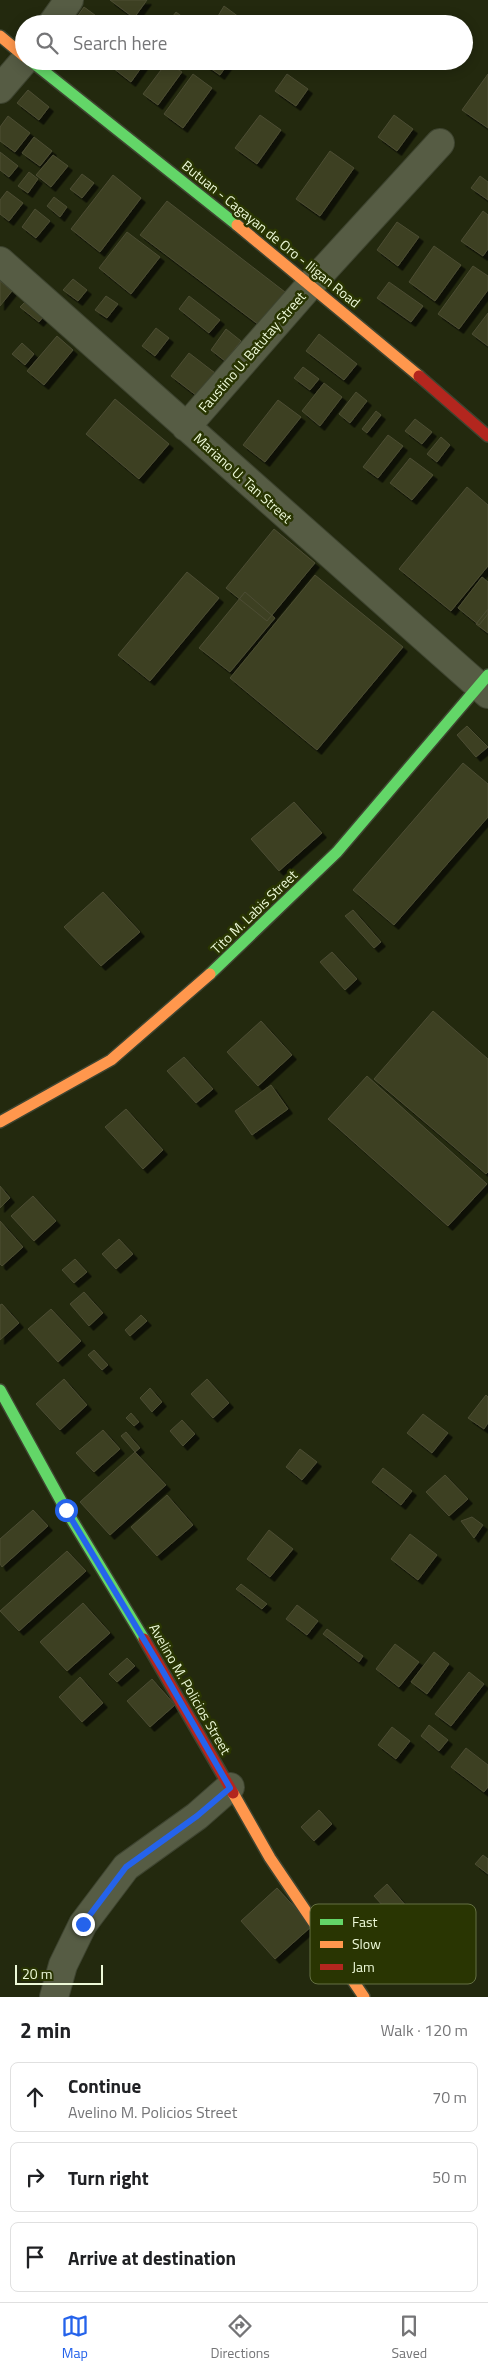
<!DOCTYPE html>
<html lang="en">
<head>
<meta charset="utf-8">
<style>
	:root { --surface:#fff; --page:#f6f6f6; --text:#202124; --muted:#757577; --line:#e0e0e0; --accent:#2563eb }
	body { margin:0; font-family:"Titillium Web",sans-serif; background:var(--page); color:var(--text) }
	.scale { position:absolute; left:15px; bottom:12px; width:88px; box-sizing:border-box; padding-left:5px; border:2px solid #edf9d8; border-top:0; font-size:14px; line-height:18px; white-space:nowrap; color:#edf9d8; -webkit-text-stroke:4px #293502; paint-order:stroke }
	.stop { position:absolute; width:15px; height:15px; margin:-11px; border:4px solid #2563eb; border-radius:50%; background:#fff }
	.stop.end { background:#2563eb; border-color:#fff; box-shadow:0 1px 5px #0008 }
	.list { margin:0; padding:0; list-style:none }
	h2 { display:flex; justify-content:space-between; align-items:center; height:65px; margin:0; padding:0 20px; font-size:21px }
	h2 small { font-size:16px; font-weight:400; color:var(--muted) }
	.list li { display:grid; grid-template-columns:32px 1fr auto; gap:15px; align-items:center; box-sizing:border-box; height:70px; margin:0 10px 10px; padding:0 10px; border:1px solid var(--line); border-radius:8px }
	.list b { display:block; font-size:19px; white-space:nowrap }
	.list p { margin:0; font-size:16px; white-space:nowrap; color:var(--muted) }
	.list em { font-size:16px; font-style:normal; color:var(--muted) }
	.icon { flex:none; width:28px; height:28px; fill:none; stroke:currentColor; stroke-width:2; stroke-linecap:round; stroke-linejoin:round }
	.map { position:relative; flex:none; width:488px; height:1997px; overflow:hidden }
	.search { position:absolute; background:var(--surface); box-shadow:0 2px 12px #0003; left:15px; right:15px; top:15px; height:55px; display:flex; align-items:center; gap:12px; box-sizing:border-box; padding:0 18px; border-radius:28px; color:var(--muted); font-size:19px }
	.sheet { height:305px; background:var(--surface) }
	nav { display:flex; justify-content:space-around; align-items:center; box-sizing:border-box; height:70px; border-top:1px solid var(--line); background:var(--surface); font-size:14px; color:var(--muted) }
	nav a { display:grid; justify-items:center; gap:2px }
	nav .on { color:var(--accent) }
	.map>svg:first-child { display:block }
</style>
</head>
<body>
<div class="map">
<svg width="488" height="1997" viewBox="0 0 488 1997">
	<defs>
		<filter id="shadow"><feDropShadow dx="4.5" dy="4.5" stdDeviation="0" flood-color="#0009"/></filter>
	</defs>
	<rect width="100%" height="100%" fill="#23290e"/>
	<!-- building -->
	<path fill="#3e4024" stroke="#4c4d33" filter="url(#shadow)" d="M110,0H147L134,18Z
		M224,6L239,17L234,24H229L218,16Z
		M84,7L107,24H72Z
		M176,12L192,24H167Z
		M117,61H146L131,82L113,68Z
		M200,61H230L220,75Z
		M167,62L182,72L158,105L143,94Z
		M193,74L212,88L183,128L164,114Z
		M287,74L308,89L296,106L275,91Z
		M488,74V128L462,110Z
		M28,90L49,107L39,120L17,103Z
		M260,115L281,130L257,164L235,148Z
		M394,115L413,129L397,151L378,137Z
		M8,116L30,133L15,152L0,141V127Z
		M34,137L52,151L40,166L22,153Z
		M330,151L354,168L320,216L296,199Z
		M0,152L18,166L9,177L0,170Z
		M53,155L68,166L51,187L36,175Z
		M29,172L38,179L28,193L18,186Z
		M82,174L94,183L82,198L70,189Z
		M113,175L141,198L100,252L71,229Z
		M480,176L488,182V200L471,188Z
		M7,191L23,203L9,221L0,214V200Z
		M54,197L67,207L60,217L47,206Z
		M167,201L285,292L259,325L140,235Z
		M35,209L50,221L36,238L22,227Z
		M483,211L488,215V249L483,256L461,241Z
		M397,222L419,237L398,266L377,250Z
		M127,232L160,257L131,294L99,268Z
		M434,246L461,265L435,301L409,282Z
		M473,266L488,276V290L459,329L438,314Z
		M73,279L87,290L78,301L63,290Z
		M0,281L12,291L0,306Z
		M389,282L423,306L411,322L377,298Z
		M106,296L118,304L107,318L95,310Z
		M189,296L220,320L209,333L179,309Z
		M26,301L44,316L39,322L20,307Z
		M488,313V346L472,334Z
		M156,328L169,338L155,356L142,346Z
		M226,329L241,341L225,361L211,350Z
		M319,334L357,364L344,380L306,351Z
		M57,336L73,350L44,385L27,371Z
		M22,343L34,354L25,365L12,354Z
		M189,353L215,373L197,396L171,376Z
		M303,367L319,379L310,390L294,378Z
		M324,383L342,397L320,426L302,411Z
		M356,392L367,401L350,423L339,414Z
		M115,399L169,444L139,479L86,434Z
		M278,400L301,417L265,462L243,445Z
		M376,411L381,415L367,433L362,429Z
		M415,419L432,432L422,444L405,431Z
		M388,435L403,446L378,478L363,467Z
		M441,437L450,445L437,462L427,454Z
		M410,458L433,475L412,500L390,483Z
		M467,487L488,505V566L451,611L399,569Z
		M274,529L315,563L267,621L226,588Z
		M187,572L219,598L150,681L118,655Z
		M315,575L403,647L317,750L230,678Z
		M482,577L488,582V614L479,625L458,608Z
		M245,592L275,618L230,672L199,648Z
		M488,609V633L476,624Z
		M467,726L488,747L476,757L457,735Z
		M463,763L488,784V817L394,925L353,890Z
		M294,802L322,833L279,871L251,839Z
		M103,892L140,932L101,966L64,927Z
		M353,910L381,942L374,948L345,916Z
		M332,952L357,979L345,990L320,962Z
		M433,1011L488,1059V1172L486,1174L374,1079Z
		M261,1021L292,1055L258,1086L227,1052Z
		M184,1057L213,1089L196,1103L167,1071Z
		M367,1076L487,1184L448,1226L328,1119Z
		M271,1085L288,1109L252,1135L235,1111Z
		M126,1109L163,1150L143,1169L105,1127Z
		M0,1186L10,1198L0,1208Z
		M33,1196L56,1221L34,1241L11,1216Z
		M0,1221L23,1247L2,1266L0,1264Z
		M119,1239L133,1254L116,1269L102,1254Z
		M75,1259L87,1272L74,1283L62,1270Z
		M84,1292L103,1313L89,1326L70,1304Z
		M2,1304L19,1323L0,1340V1305Z
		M51,1309L81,1341L58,1362L28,1329Z
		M141,1315L147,1321L130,1336L125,1330Z
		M94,1350L108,1365L102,1370L88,1355Z
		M64,1379L87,1405L60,1430L36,1404Z
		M207,1379L229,1403L213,1418L191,1394Z
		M150,1388L162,1402L152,1412L140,1398Z
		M486,1395L488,1397V1423L484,1429L468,1418Z
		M131,1413L139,1422L134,1426L126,1418Z
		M423,1414L448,1433L432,1453L407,1433Z
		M182,1420L195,1434L183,1446L170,1431Z
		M103,1430L120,1449L94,1472L76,1453Z
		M126,1432L140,1448L135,1452L121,1436Z
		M300,1449L317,1462L302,1480L286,1467Z
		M135,1452L166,1485L110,1535L80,1502Z
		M383,1468L412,1491L401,1505L372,1482Z
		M445,1475L468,1499L449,1516L426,1492Z
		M167,1495L193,1525L157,1556L131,1527Z
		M33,1510L48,1526L2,1567L0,1564V1539Z
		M472,1517L483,1525L474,1538L461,1521Z
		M269,1530L293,1549L270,1577L247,1559Z
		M410,1534L437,1555L418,1580L391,1559Z
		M67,1551L86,1571L19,1631L0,1611Z
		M241,1584L267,1604L262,1609L236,1589Z
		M83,1603L110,1633L67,1671L40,1642Z
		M297,1605L318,1621L307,1635L286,1619Z
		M327,1629L363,1656L359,1662L323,1634Z
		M395,1644L419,1662L399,1687L376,1669Z
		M434,1652L449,1664L427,1694L411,1682Z
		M127,1658L135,1666L117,1682L109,1674Z
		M469,1672L484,1684L451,1726L435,1714Z
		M80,1677L103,1703L82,1722L59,1697Z
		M152,1679L175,1705L150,1727L127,1701Z
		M429,1725L448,1740L439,1751L421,1736Z
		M392,1727L410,1741L396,1759L378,1745Z
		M466,1748L488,1765V1787L484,1792L451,1767Z
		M319,1810L332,1824L314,1841L301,1827Z
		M483,1855L488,1859V1874L475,1864Z
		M387,1884L407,1907L394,1918L374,1896Z
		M277,1888L312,1926L275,1959L241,1921Z"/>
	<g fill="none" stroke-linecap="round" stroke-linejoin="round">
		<!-- street casing -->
		<g stroke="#3e4430" stroke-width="30">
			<path id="street" d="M52,24L69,0
				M0,89L24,61
				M0,261L488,694
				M186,427L311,284L440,143
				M54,1997L63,1965L83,1924L126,1867L197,1816L230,1787"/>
		</g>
		<!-- fast casing -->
		<g stroke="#3e4430" stroke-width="14">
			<path id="fast" d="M31,61L237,225
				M210,974L337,852L488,675
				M0,1390L66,1510L144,1639"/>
		</g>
		<!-- slow casing -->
		<g stroke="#3e4430" stroke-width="14">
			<path id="slow" d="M0,36L24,56
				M237,225L419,376
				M0,1122L111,1060L210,974
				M233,1793L270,1858L364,1997"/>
		</g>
		<!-- jam casing -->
		<g stroke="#3e4430" stroke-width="14">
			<path id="jam" d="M419,376L488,436
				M144,1639L233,1793"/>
		</g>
		<!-- street -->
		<use href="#street" stroke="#565c44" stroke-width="28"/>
		<!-- fast -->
		<use href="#fast" stroke="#63d668" stroke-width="11"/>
		<!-- slow -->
		<use href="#slow" stroke="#ff974d" stroke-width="11"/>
		<!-- jam -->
		<use href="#jam" stroke="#b3261e" stroke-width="11"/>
	</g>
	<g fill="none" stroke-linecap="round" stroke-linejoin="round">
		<!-- route -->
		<path stroke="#2563eb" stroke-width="6" d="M66,1510L161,1668L230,1788L197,1816L126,1867L83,1924"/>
	</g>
	<g text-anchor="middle" stroke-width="5" stroke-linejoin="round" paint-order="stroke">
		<!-- street labels -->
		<g font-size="14" fill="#edf9d8" stroke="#293502">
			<text transform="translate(271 234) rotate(39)" y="5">Butuan - Cagayan de Oro - Iligan Road</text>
			<text transform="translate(252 352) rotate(-49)" y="5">Faustino U. Batutay Street</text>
			<text transform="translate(243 478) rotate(42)" y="5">Mariano U. Tan Street</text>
			<text transform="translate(254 912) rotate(-44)" y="5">Tito M. Labis Street</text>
			<text transform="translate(190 1689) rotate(60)" y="5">Avelino M. Policios Street</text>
		</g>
	</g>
	<!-- legend -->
	<rect x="310" y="1904" width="166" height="80" rx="8" fill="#293502" stroke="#647042" stroke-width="1"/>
	<rect x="320" y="1919" width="23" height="6" fill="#63d668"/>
	<rect x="320" y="1941" width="23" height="7" fill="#ff974d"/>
	<rect x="320" y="1964" width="23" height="6" fill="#b3261e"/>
	<g font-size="14" fill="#edf9d8">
		<text x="352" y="1927">Fast</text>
		<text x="352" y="1949">Slow</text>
		<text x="352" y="1972">Jam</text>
	</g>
</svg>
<div class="scale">20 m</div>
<div class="stop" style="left:66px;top:1510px"></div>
<div class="stop end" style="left:83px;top:1924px"></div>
<div class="search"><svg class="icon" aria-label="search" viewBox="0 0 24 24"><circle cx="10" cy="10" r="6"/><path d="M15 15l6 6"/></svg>Search here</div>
</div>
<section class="sheet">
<h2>2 min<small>Walk · 120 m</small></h2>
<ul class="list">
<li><svg class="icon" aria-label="ahead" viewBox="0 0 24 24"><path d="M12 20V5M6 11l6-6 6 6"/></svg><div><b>Continue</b><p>Avelino M. Policios Street</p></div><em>70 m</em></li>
<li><svg class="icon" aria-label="right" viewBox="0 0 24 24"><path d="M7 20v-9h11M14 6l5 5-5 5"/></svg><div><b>Turn right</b></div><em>50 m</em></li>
<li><svg class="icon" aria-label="arrive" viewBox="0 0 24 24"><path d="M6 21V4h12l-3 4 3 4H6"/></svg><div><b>Arrive at destination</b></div></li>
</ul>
</section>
<nav>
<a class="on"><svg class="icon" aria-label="map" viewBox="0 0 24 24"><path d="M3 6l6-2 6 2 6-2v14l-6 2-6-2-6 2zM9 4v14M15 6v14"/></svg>Map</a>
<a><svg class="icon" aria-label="directions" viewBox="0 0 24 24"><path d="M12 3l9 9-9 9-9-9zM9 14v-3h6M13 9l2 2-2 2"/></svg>Directions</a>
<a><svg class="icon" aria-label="saved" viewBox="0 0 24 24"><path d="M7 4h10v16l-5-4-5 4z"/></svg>Saved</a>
</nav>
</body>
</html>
